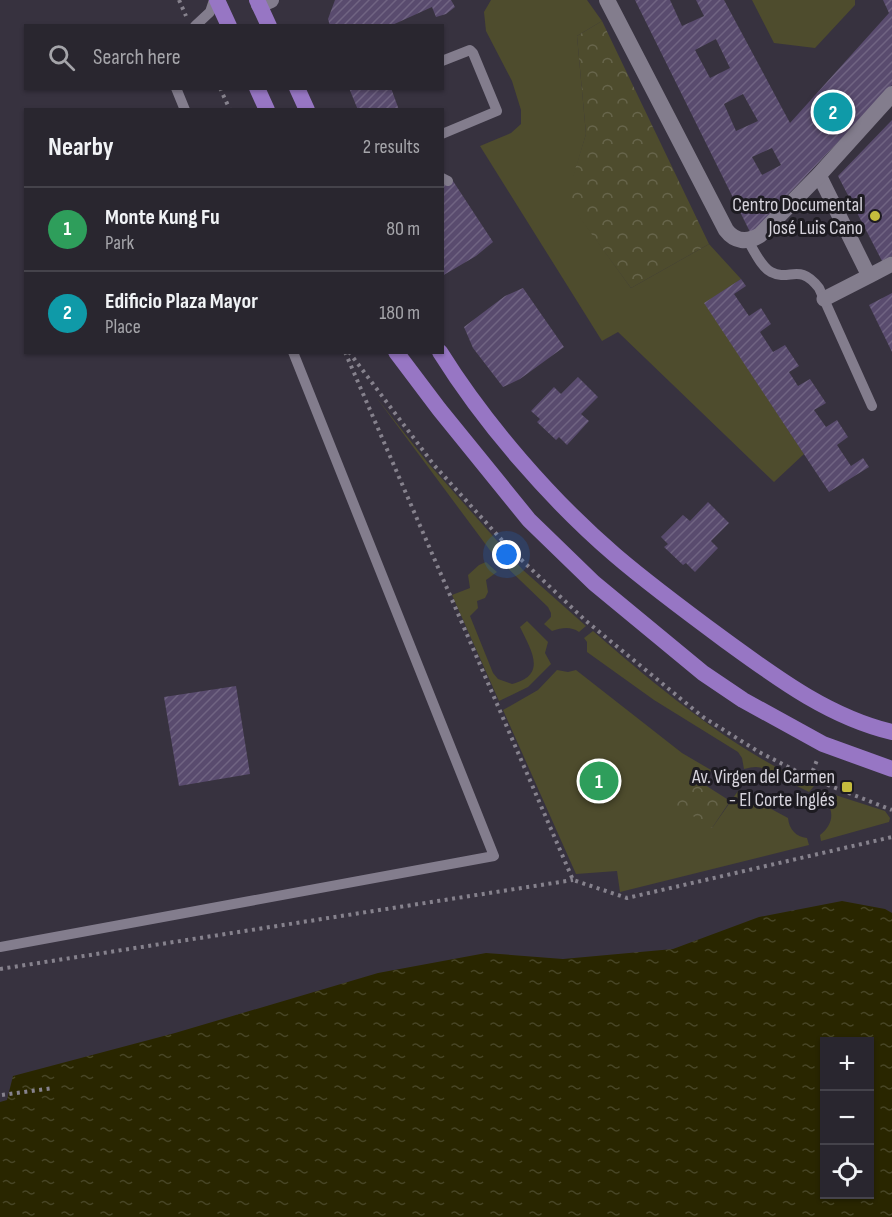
<!DOCTYPE html>
<html lang="en">
<head>
<meta charset="utf-8">
<style>
	:root { --surface:#29262f; --page:#35323b; --text:#f1f3f6; --muted:#a5a5aa; --line:#45434b; --accent:#8c9099 }
	body { margin:0; font-family:"Sofia Sans Condensed",sans-serif; background:var(--page); color:var(--text) }
	.controls { position:absolute; right:18px; bottom:18px; display:grid; overflow:hidden; border-radius:0px; box-shadow:0 2px 4px #0004 }
	.controls button { width:54px; height:54px; display:grid; place-items:center; padding:0; border:0; border-bottom:2px solid var(--line); background:var(--surface); color:var(--text); font:30px sans-serif }
	.you { position:absolute; left:507px; top:555px; width:21px; height:21px; margin:-15px; border:4px solid #fff; border-radius:50%; background:#1a73e8; box-shadow:0 0 0 9px #1a73e833 }
	.badge { display:grid; place-items:center; width:39px; height:39px; border-radius:50%; background:var(--accent); color:#fff; font-size:20px; font-weight:700 }
	.pin { position:absolute; translate:-50% -50%; border:3px solid #fff; box-shadow:0 2px 6px #0006 }
	.list { margin:0; padding:0; list-style:none }
	h2 { display:flex; justify-content:space-between; align-items:center; height:78px; margin:0; padding:0 24px; font-size:26px }
	h2 small { font-size:20px; font-weight:400; color:var(--muted) }
	.list li { display:grid; grid-template-columns:39px 1fr auto; gap:18px; align-items:center; box-sizing:border-box; height:84px; padding:0 24px; border-top:2px solid var(--line) }
	.list b { display:block; font-size:22px; white-space:nowrap }
	.list p { margin:0; font-size:20px; white-space:nowrap; color:var(--muted) }
	.list em { font-size:20px; font-style:normal; color:var(--muted) }
	.icon { flex:none; width:33px; height:33px; fill:none; stroke:currentColor; stroke-width:2; stroke-linecap:round; stroke-linejoin:round }
	.map { position:relative; flex:none; width:892px; height:1217px; overflow:hidden }
	.search { position:absolute; background:var(--surface); box-shadow:0 2px 4px #0004; left:24px; top:24px; width:420px; height:66px; display:flex; align-items:center; gap:15px; box-sizing:border-box; padding:0 21px; border-radius:0px; color:var(--muted); font-size:22px }
	.panel { position:absolute; background:var(--surface); box-shadow:0 2px 4px #0004; left:24px; top:108px; width:420px; height:246px; border-radius:0px }
	.map>svg:first-child { display:block }
</style>
</head>
<body>
<div class="map">
<svg width="892" height="1217" viewBox="0 0 892 1217">
	<defs>
		<pattern id="park-crowns" width="20" height="18" patternUnits="userSpaceOnUse" patternTransform="scale(1.5)"><rect width="20" height="18" fill="#4e4c2d"/><path d="M2 6a3 3 0 1 1 6 0M12 15a3 3 0 1 1 6 0" fill="none" stroke="#67654b"/></pattern>
		<pattern id="water-ripples" width="26" height="14" patternUnits="userSpaceOnUse" patternTransform="scale(1.5)"><rect width="26" height="14" fill="#292600"/><path d="M2 4q2-2 4 0t4 0M15 11q2-2 4 0t4 0" fill="none" stroke="#474525"/></pattern>
		<pattern id="building-hatch" width="6" height="6" patternUnits="userSpaceOnUse" patternTransform="scale(1.5)"><rect width="6" height="6" fill="#594b6e"/><path d="M-1 1l2-2M0 6l6-6M5 7l2-2" fill="none" stroke="#706482"/></pattern>
	</defs>
	<rect width="100%" height="100%" fill="#37323f"/>
	<!-- green -->
	<path fill="#4e4c2d" d="M491,0H587L602,21L577,36L586,134L567,199L631,288L709,244L741,279L705,303L804,454L774,482L618,332L602,341L480,146L511,133L521,124V110L512,81L486,31L484,12Z
		M752,0H855V5L815,48L774,43Z
		M376,397L428,463L523,570L586,626L579,632C570,626 562,628 552,631L544,624L551,617V613L548,607L492,553Z
		M486,562L497,572L486,580L488,592L485,598L477,601L478,608L470,616L493,673L498,679L512,684C548,675 531,650 520,627L527,621L548,642L545,653L551,664L528,687L499,701L452,595L470,588L468,575L479,565Z
		M593,631C661,690 732,749 814,786L809,792L783,779L769,782C767,766 759,765 744,769L742,758L738,752L654,700L587,652V642L584,638Z
		M557,670L568,672L576,670L682,753L711,770L702,783L691,776L712,828L738,791L788,818C789,829 796,837 807,838L809,845L620,892L617,871L576,874L503,710L538,690Z
		M826,792L885,811L890,818L889,822L821,841L820,835C834,824 835,810 823,797Z"/>
	<!-- park -->
	<path fill="url(#park-crowns)" d="M602,21L709,244L631,288L566,199L586,134L577,36Z
		M691,776L730,801L712,828L672,803Z"/>
	<!-- water -->
	<path fill="url(#water-ripples)" fill-rule="evenodd" d="M842,901L885,909L892,913V1217H0V1102L7,1100L13,1076L175,1033L378,973L486,953L563,959L673,949L759,917ZM824,1042H870V1194H824Z"/>
	<!-- building -->
	<path fill="url(#building-hatch)" fill-rule="evenodd" d="M335,0H451L455,7L446,14L436,17L432,7L390,26H330L328,19Z
		M635,0H670L682,26L704,16L696,0H724L790,123L889,13L883,0H892V85L751,234ZM716,39L730,68L710,78L695,50ZM743,94L758,121L736,131L724,104ZM772,148L781,165L762,175L752,157Z
		M349,88H391L399,110H358Z
		M892,120V256L882,261L838,176Z
		M453,181L493,242L476,256L442,276V186Z
		M741,279L746,286L734,294L749,316L761,308L771,324L760,332L773,352L785,345L799,366L789,372L798,386L810,379L826,403L814,410L826,427L837,420L848,437L837,445L851,466L863,458L869,467L829,492L704,303Z
		M523,288L564,347L520,379L503,387L473,348L464,327L505,296Z
		M892,293V352L869,305Z
		M578,377L598,397L581,414L589,421L567,445L559,437L556,440L537,422L540,419L531,411L554,387L561,394Z
		M708,502L729,523L711,541L718,548L695,572L686,563L683,565L664,547L668,544L661,537L683,515L690,521Z
		M236,686L250,774L179,786L164,697Z"/>
	<g fill="none" stroke-linecap="round" stroke-linejoin="round">
		<!-- path -->
		<path stroke="#86828d" stroke-width="4" stroke-dasharray="3 4.5" stroke-linecap="butt" d="M179,0L186,16
			M220,88L230,110
			M345,352L573,880L627,898L892,837
			M349,352L434,465L510,549L586,621L703,717L759,752L810,778L892,810
			M810,778L817,760
			M0,969L573,880
			M2,1095L54,1088"/>
		<!-- service -->
		<path stroke="#837d8d" stroke-width="10" d="M195,26L210,12L214,0
			M442,61L470,50L473,53L497,111L442,134
			M176,88L185,110
			M442,178L448,181
			M748,241C754,250 761,267 771,272C790,282 799,262 819,288L872,406
			M0,947L494,856L293,352"/>
		<!-- pedestrian -->
		<path stroke="#837d8d" stroke-width="15" d="M819,175L869,276L892,264
			M824,299L869,276"/>
		<!-- minor -->
		<path stroke="#837d8d" stroke-width="16" d="M607,0L726,230C735,242 747,243 760,235L819,175L892,94
			M259,5L271,0"/>
		<!-- trunk -->
		<path stroke="#9776c4" stroke-width="16" d="M217,0L229,26
			M257,0L269,26
			M257,88L267,110
			M297,88L307,110
			M396,352L439,409L529,520L594,583L703,673L743,700L823,744L892,769
			M440,352C485,424 551,500 615,555C650,585 688,613 726,641C777,678 829,717 892,732"/>
	</g>
	<!-- markers -->
	<g fill="#c5bc3d" stroke="#1d1b21" stroke-width="2">
		<circle cx="875" cy="216" r="6"/>
		<rect x="841" y="781" width="12" height="12" rx="3"/>
	</g>
	<g text-anchor="middle" stroke-width="6" stroke-linejoin="round" paint-order="stroke">
		<!-- poi labels -->
		<g font-size="20" fill="#d6d3dc" stroke="#1d1b21" text-anchor="end">
			<text x="863" y="211">Centro Documental<tspan x="863" dy="23">José Luis Cano</tspan></text>
			<text x="835" y="783">Av. Virgen del Carmen<tspan x="835" dy="23">- El Corte Inglés</tspan></text>
		</g>
	</g>
</svg>
<div class="controls">
<button>+</button>
<button>−</button>
<button><svg class="icon" aria-label="locate" viewBox="0 0 24 24"><circle cx="12" cy="12" r="6"/><path d="M12 2v4M12 18v4M2 12h4M18 12h4"/></svg></button>
</div>
<div class="you"></div>
<div class="pin badge" style="left:599px;top:781px;background:#2e9e5b">1</div>
<div class="pin badge" style="left:833px;top:112px;background:#0f9aa8">2</div>
<div class="search"><svg class="icon" aria-label="search" viewBox="0 0 24 24"><circle cx="10" cy="10" r="6"/><path d="M15 15l6 6"/></svg>Search here</div>
<section class="panel">
<h2>Nearby<small>2 results</small></h2>
<ul class="list">
<li><span class="badge" style="background:#2e9e5b">1</span><div><b>Monte Kung Fu</b><p>Park</p></div><em>80 m</em></li>
<li><span class="badge" style="background:#0f9aa8">2</span><div><b>Edificio Plaza Mayor</b><p>Place</p></div><em>180 m</em></li>
</ul>
</section>
</div>
</body>
</html>
